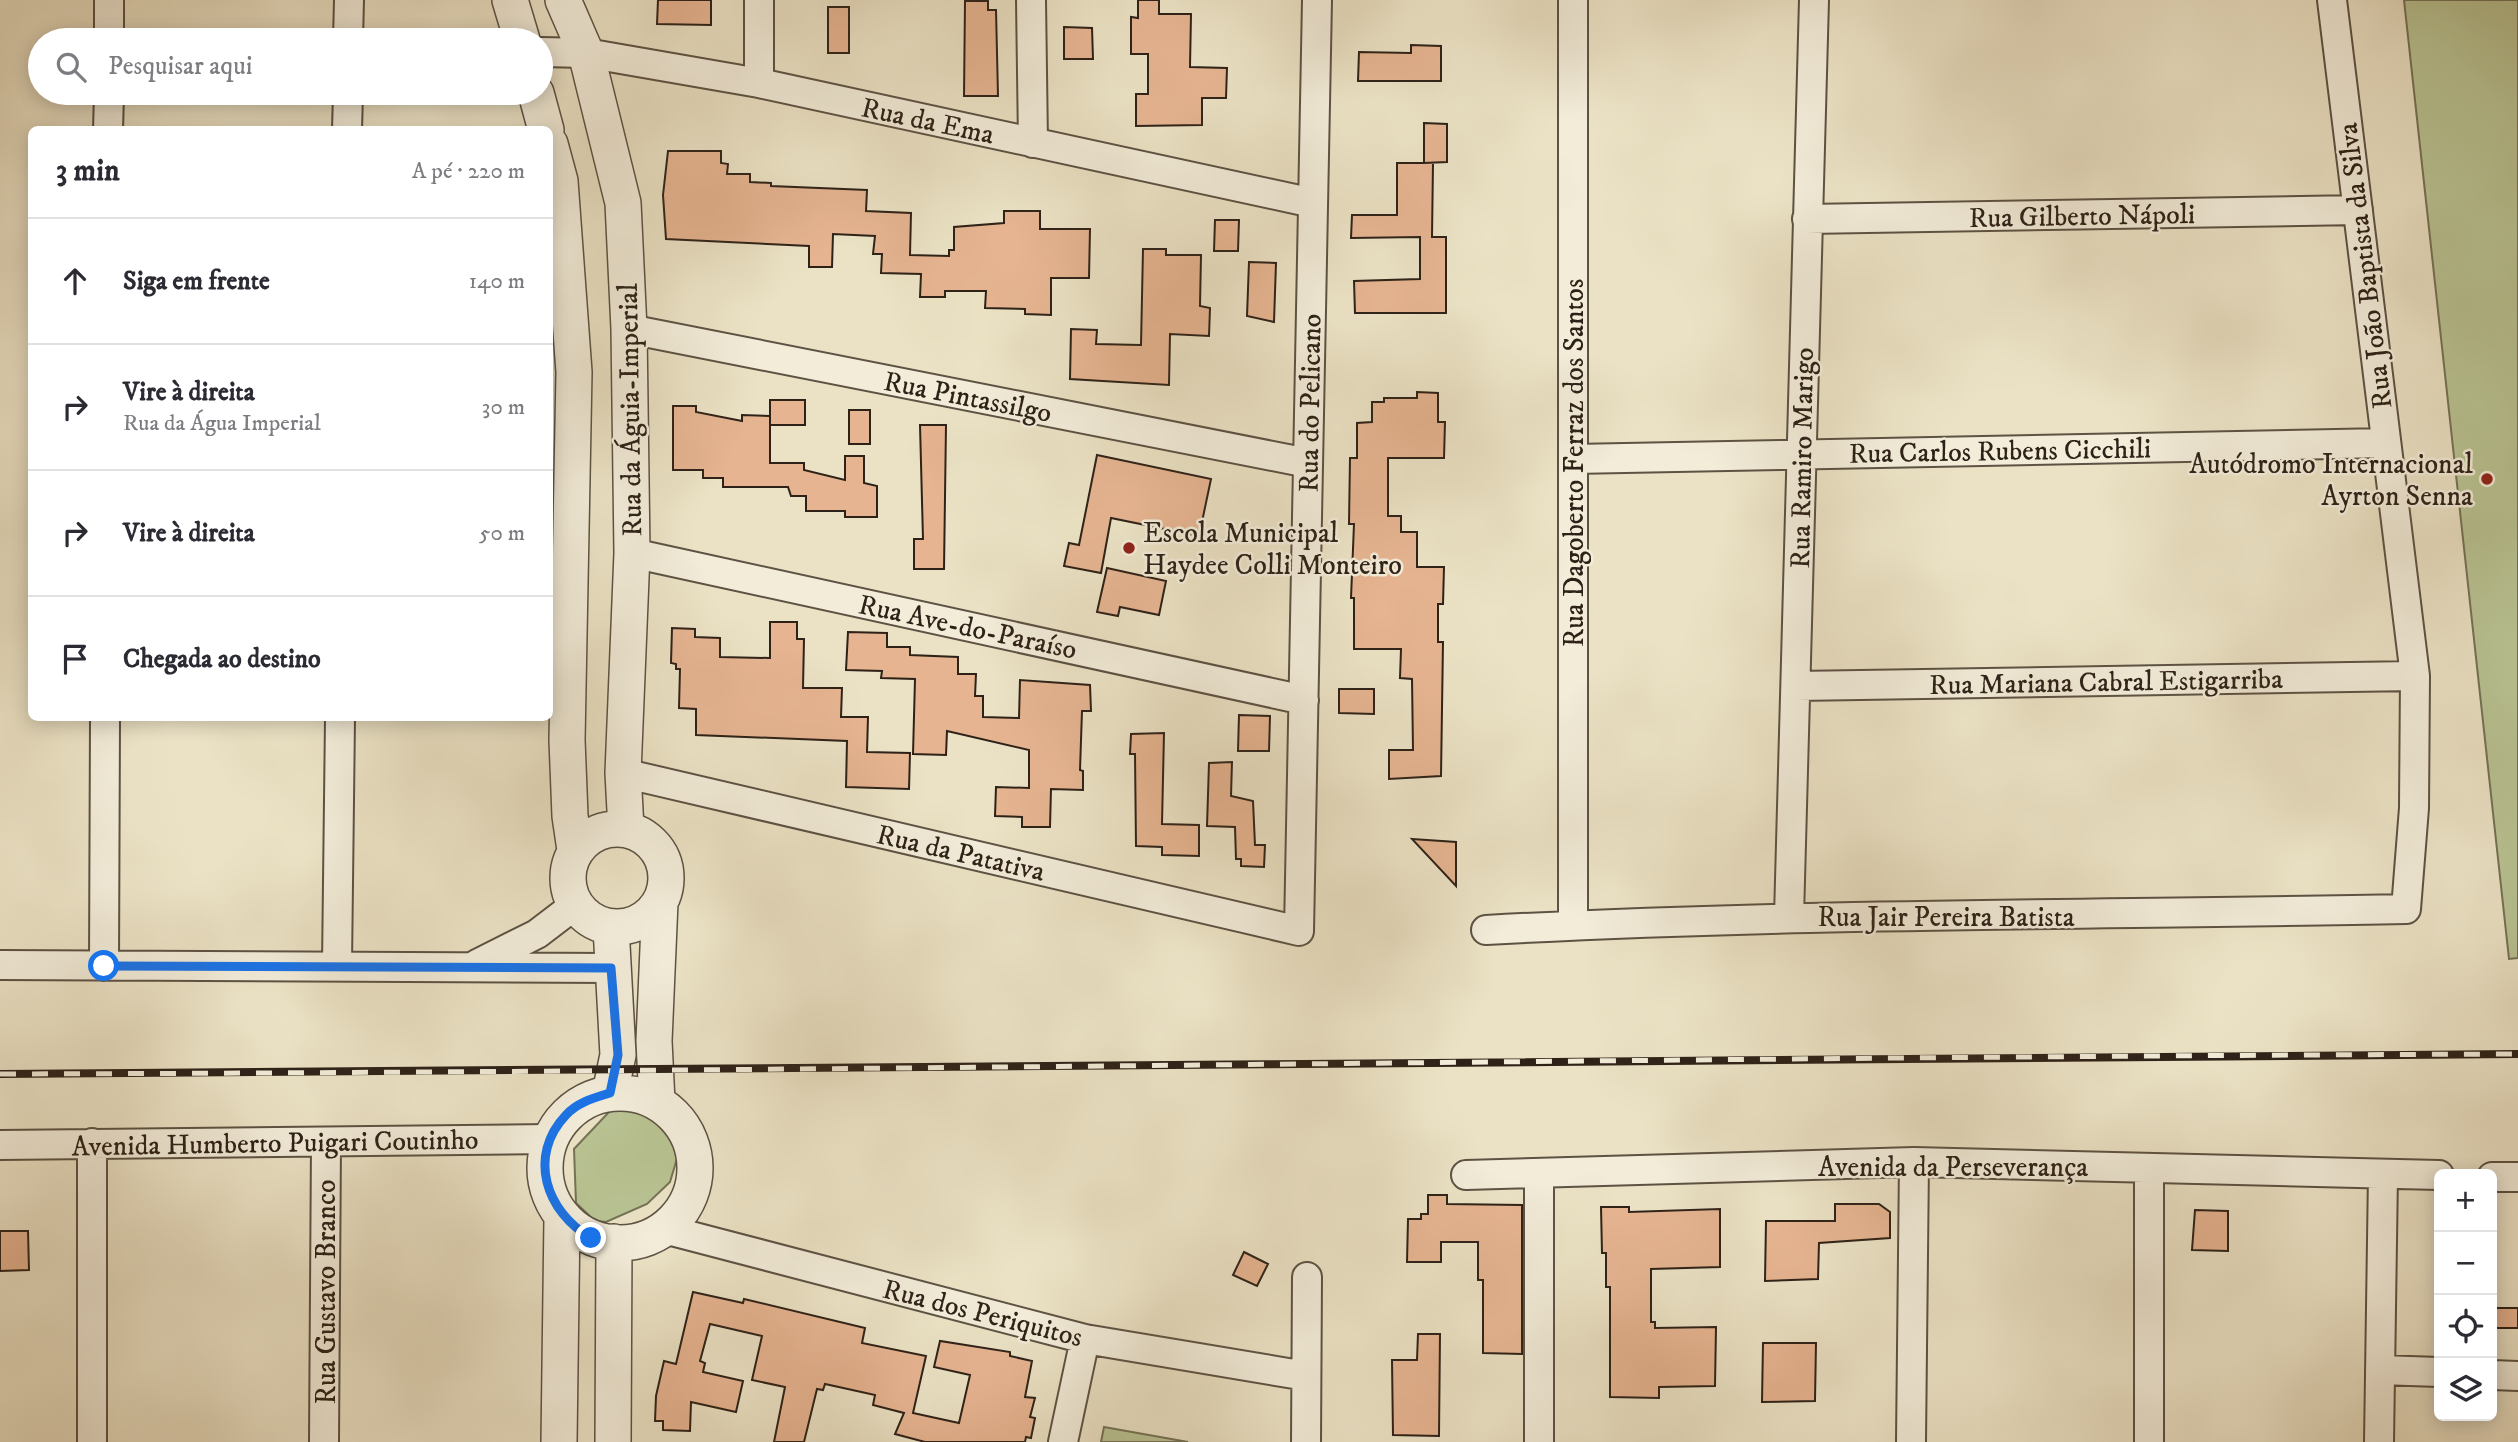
<!DOCTYPE html>
<html lang="pt">
<head>
<meta charset="utf-8">
<style>
	:root { --surface:#fff; --page:#f7f7f7; --text:#2b2b33; --muted:#7c7c81; --line:#e1e1e2 }
	body { margin:0; font-family:"IM FELL DW Pica",serif; background:var(--page); color:var(--text) }
	.controls { position:absolute; right:21px; bottom:21px; display:grid; overflow:hidden; border-radius:10px; box-shadow:0 4px 18px #0003 }
	.controls button { width:63px; height:63px; display:grid; place-items:center; padding:0; border:0; border-bottom:2px solid var(--line); background:var(--surface); color:var(--text); font:35px sans-serif }
	.stop { position:absolute; width:21px; height:21px; margin:-16px; border:5px solid #1a73e8; border-radius:50%; background:#fff }
	.stop.end { background:#1a73e8; border-color:#fff; box-shadow:0 2px 7px #0008 }
	.list { margin:0; padding:0; list-style:none }
	h2 { display:flex; justify-content:space-between; align-items:center; height:91px; margin:0; padding:0 28px; font-size:30px }
	h2 small { font-size:23px; font-weight:400; color:var(--muted) }
	.list li { display:grid; grid-template-columns:46px 1fr auto; gap:21px; align-items:center; box-sizing:border-box; height:126px; padding:0 28px; border-top:2px solid var(--line) }
	.list b { display:block; font-size:26px; white-space:nowrap }
	.list p { margin:0; font-size:23px; white-space:nowrap; color:var(--muted) }
	.list em { font-size:23px; font-style:normal; color:var(--muted) }
	.icon { flex:none; width:38px; height:38px; fill:none; stroke:currentColor; stroke-width:2; stroke-linecap:round; stroke-linejoin:round }
	.map { position:relative; flex:none; width:2518px; height:1442px; overflow:hidden }
	.search { position:absolute; background:var(--surface); box-shadow:0 4px 18px #0003; left:28px; top:28px; width:525px; height:77px; display:flex; align-items:center; gap:18px; box-sizing:border-box; padding:0 24px; border-radius:38px; color:var(--muted); font-size:26px }
	.panel { position:absolute; background:var(--surface); box-shadow:0 4px 18px #0003; left:28px; top:126px; width:525px; height:595px; border-radius:10px }
	.map>svg:first-child { display:block }
</style>
</head>
<body>
<div class="map">
<svg width="2518" height="1442" viewBox="0 0 2518 1442">
	<rect width="100%" height="100%" fill="#ebe2c5"/>
	<filter id="stains"><feTurbulence type="fractalNoise" baseFrequency=".00286" numOctaves="4"/><feColorMatrix values="0 0 0 0 .2 0 0 0 0 .09 0 0 0 0 .02 0 0 0 .5 -.17"/></filter>
	<radialGradient id="worn" r=".72"><stop offset=".6" stop-color="#630" stop-opacity="0"/><stop offset="1" stop-color="#630" stop-opacity=".3"/></radialGradient>
	<!-- green -->
	<path fill="#b9c393" stroke="#747256" stroke-width="2" d="M2404,0H2518V958L2509,959Z
		M626,1102L645,1109L670,1126L679,1152L670,1182L647,1204L606,1222L595,1221L576,1203L574,1149L608,1113Z
		M1104,1427L1188,1442H1101Z"/>
	<!-- building -->
	<path fill="#e6b491" stroke="#2e2218" stroke-width="2" d="M658,0H711V25L657,24Z
		M1138,0H1159V14H1191L1190,67L1227,68L1226,98H1202V125L1136,126V94H1148V54H1131V17L1138,18Z
		M965,1H988V10H996L998,96H964Z
		M828,7H849V53H828Z
		M1064,27L1092,28L1093,59H1064Z
		M1411,45L1441,46V81H1358L1359,52L1411,53Z
		M1424,123L1447,124V162L1424,163Z
		M668,151H721V163L728,164L727,174H750V182L771,183V186L867,190L866,211L911,213L910,255L949,256V250H954V227L1004,223V211H1040V229H1090L1089,278H1051V315L1025,314V309L985,308L986,291H945V297H920L921,274L881,273L882,254H873L875,236L833,234L832,267H809V246L666,239L663,195Z
		M1397,163H1433L1432,237H1446V313H1355L1354,281L1420,279V237L1351,238L1352,215H1397Z
		M1215,220H1239L1238,251H1214Z
		M1143,249H1166V255H1201L1200,306L1210,308L1209,336L1170,334L1169,385L1070,379L1071,329L1097,330L1096,344L1141,345Z
		M1249,262L1276,263L1274,322L1247,316Z
		M1417,392L1438,393V422H1445L1444,458H1388V516H1401V532H1417V567H1444L1443,604H1438V642H1443L1441,776L1389,779V750H1413L1412,679L1400,678L1401,649H1354V598H1351L1354,524H1349L1350,458H1357V423L1372,422V402H1384V398H1417Z
		M770,400H805V425H770Z
		M673,406H696V412L742,421V415L770,416V463H804V470L845,480V456H864V483L877,486V517H845V511H806V496H791L788,487H723V478H703V470H673Z
		M849,410H870V444H849Z
		M920,425H946L944,569H914V539H923Z
		M1097,455L1211,479L1199,536L1111,518L1101,573L1064,566L1069,543L1079,545Z
		M1107,568L1166,581L1159,615L1120,607L1118,616L1097,612Z
		M770,622H797V639H804L803,688H842L841,717H868L867,752L910,753L909,789L846,787L847,741L696,735V709L679,708L680,669H676V664L671,663L672,628L695,629V637L720,638V657L770,658Z
		M848,632L887,633V647H910V655L958,657V674H976L975,696H983V717L1019,718L1020,680L1090,685L1091,711H1082L1080,770L1083,771V790L1051,789L1050,827H1022V817L995,816L996,787L1029,788V750L947,731L946,755L913,754L915,679L881,678L882,671L846,670Z
		M1339,689H1374V714L1339,713Z
		M1239,715L1270,716L1269,751H1238Z
		M1164,733L1162,824L1199,825V856L1162,855V847L1136,846L1135,754H1130L1131,734Z
		M1232,762L1231,796L1253,801L1255,845H1265L1264,867L1241,866V859H1236L1235,827L1207,826L1209,763Z
		M1412,839L1456,842V886Z
		M1428,1195H1447V1204L1522,1205V1354L1483,1353V1280H1478V1242H1441V1262H1407L1408,1219H1421V1214H1428Z
		M1835,1204H1879L1890,1212V1238L1819,1243L1818,1279L1765,1281L1766,1221H1835Z
		M1601,1207H1629V1212L1720,1209V1267L1651,1269V1322H1655V1328L1716,1327L1715,1386L1659,1387V1398L1610,1397V1287H1606V1253H1602Z
		M2195,1210L2228,1211V1251L2192,1250Z
		M0,1231H28L29,1270L0,1271Z
		M1244,1252L1268,1264L1257,1286L1233,1275Z
		M693,1292L743,1303L744,1299L865,1328L862,1343L926,1356L913,1413L959,1423L970,1375L934,1367L940,1341L1010,1352V1356L1032,1361L1025,1397L1035,1398L1030,1417L1035,1418L1031,1438L1026,1437L1025,1442H925L895,1434L904,1413L873,1405L875,1395L825,1384L823,1390L817,1389L804,1442H774L785,1387L752,1380L762,1336L710,1324L700,1361L705,1363L703,1372L743,1381L736,1412L691,1402L690,1431L663,1430V1421H655L656,1396L664,1361L676,1364Z
		M2492,1308H2518V1328H2492Z
		M1418,1334H1440L1439,1436L1393,1435L1392,1360H1417Z
		M1763,1343H1816L1815,1401L1762,1402Z"/>
	<g fill="none" stroke-linecap="round" stroke-linejoin="round">
		<!-- minor casing -->
		<g stroke="#5d5243" stroke-width="32">
			<path id="minor" d="M759,0V83
				M1031,0L1033,143
				M109,40V0
				M348,40L349,0
				M541,52L586,53L759,83L1313,203
				M108,130L109,93
				M347,130L348,93
				M1807,219L2358,210
				M629,329L1308,463
				M1573,459L2385,443
				M632,553L1304,700
				M1797,686L2415,676
				M623,773L1299,931L1317,0
				M1789,917L1814,0
				M1573,925V0
				M1486,930C1792,913 2099,915 2406,909L2414,808L2415,676L2332,0
				M477,964L537,934L575,905
				M0,965L611,968
				M337,965L340,718
				M104,966L105,718
				M0,1145L550,1139
				M2149,1168V1442
				M1539,1173V1442
				M1466,1175L1914,1162L2439,1175
				M2492,1177H2518
				M664,1229L1085,1339L1306,1376
				M2380,1370L2439,1372
				M2492,1375L2518,1376
				M92,1442V1143
				M324,1442L326,1142
				M1063,1442L1085,1339
				M1306,1442L1307,1277
				M1911,1442L1914,1162
				M2379,1442L2383,1174"/>
		</g>
		<!-- tertiary casing -->
		<g stroke="#5d5243" stroke-width="38">
			<path id="tertiary" d="M510,0L522,40
				M563,0L586,53L623,203L629,329L632,553L623,773L626,829
				M536,93L546,130
				M550,144L560,181L574,372L567,740L570,816L575,850
				M568 878a49 49 0 1 1 98 0a49 49 0 1 1-98 0Z
				M610,1093L618,1055L611,927
				M545 1168a75 75 0 1 1 150 0a75 75 0 1 1-150 0Z
				M657,1102L654,1041L660,902
				M559,1442L562,1217
				M613,1442L614,1242"/>
		</g>
		<!-- minor -->
		<use href="#minor" stroke="#f2ecd9" stroke-width="28"/>
		<!-- tertiary -->
		<use href="#tertiary" stroke="#f2ecd9" stroke-width="35"/>
		<!-- rail casing -->
		<g stroke="#2e2218" stroke-width="8">
			<path id="rail" d="M0,1074C839,1072 1679,1057 2518,1054"/>
		</g>
		<!-- rail -->
		<use href="#rail" stroke="#f2ecd9" stroke-width="5" stroke-dasharray="16" stroke-linecap="butt"/>
	</g>
	<g fill="none" stroke-linecap="round" stroke-linejoin="round">
		<!-- route -->
		<path stroke="#1a73e8" stroke-width="9" d="M104,966L611,968L618,1055L610,1093C594,1098 578,1102 566,1115C527,1156 546,1212 591,1238"/>
	</g>
	<!-- markers -->
	<g fill="#8f2418" stroke="#f2ecd9" stroke-width="2.5">
		<circle cx="2487" cy="479" r="7"/>
		<circle cx="1129" cy="548" r="7"/>
	</g>
	<g text-anchor="middle" stroke-width="5" stroke-linejoin="round" paint-order="stroke">
		<!-- street labels -->
		<g font-size="28" fill="#2e2218" stroke="#f2ecd9">
			<text transform="translate(928 120) rotate(12)" y="10">Rua da Ema</text>
			<text transform="translate(2082 215) rotate(-1)" y="10">Rua Gilberto Nápoli</text>
			<text transform="translate(2364 266) rotate(-97)" y="10">Rua João Baptista da Silva</text>
			<text transform="translate(968 396) rotate(11)" y="10">Rua Pintassilgo</text>
			<text transform="translate(1309 403) rotate(-89)" y="10">Rua do Pelicano</text>
			<text transform="translate(629 410) rotate(-91)" y="10">Rua da Águia-Imperial</text>
			<text transform="translate(2000 450) rotate(-1)" y="10">Rua Carlos Rubens Cicchili</text>
			<text transform="translate(1801 458) rotate(-89)" y="10">Rua Ramiro Marigo</text>
			<text transform="translate(1573 463) rotate(-90)" y="10">Rua Dagoberto Ferraz dos Santos</text>
			<text transform="translate(968 626) rotate(12)" y="10">Rua Ave-do-Paraíso</text>
			<text transform="translate(2106 681) rotate(-1)" y="10">Rua Mariana Cabral Estigarriba</text>
			<text transform="translate(961 852) rotate(13)" y="10">Rua da Patativa</text>
			<text x="1946" y="926">Rua Jair Pereira Batista</text>
			<text transform="translate(275 1142) rotate(-1)" y="10">Avenida Humberto Puigari Coutinho</text>
			<text x="1953" y="1176">Avenida da Perseverança</text>
			<text transform="translate(325 1292) rotate(-90)" y="10">Rua Gustavo Branco</text>
			<text transform="translate(983 1312) rotate(14)" y="10">Rua dos Periquitos</text>
		</g>
		<!-- poi labels -->
		<g font-size="28" fill="#2e2218" stroke="#f2ecd9" text-anchor="end">
			<text x="2473" y="473">Autódromo Internacional<tspan x="2473" dy="32">Ayrton Senna</tspan></text>
			<text x="1143" y="542" text-anchor="start">Escola Municipal<tspan x="1143" dy="32">Haydee Colli Monteiro</tspan></text>
		</g>
	</g>
	<rect width="100%" height="100%" filter="url(#stains)"/>
	<rect width="100%" height="100%" fill="url(#worn)"/>
</svg>
<div class="controls">
<button>+</button>
<button>−</button>
<button><svg class="icon" aria-label="locate" viewBox="0 0 24 24"><circle cx="12" cy="12" r="6"/><path d="M12 2v4M12 18v4M2 12h4M18 12h4"/></svg></button>
<button><svg class="icon" aria-label="layers" viewBox="0 0 24 24"><path d="M12 4l9 5-9 5-9-5zM3 14l9 5 9-5"/></svg></button>
</div>
<div class="stop" style="left:104px;top:966px"></div>
<div class="stop end" style="left:591px;top:1238px"></div>
<div class="search"><svg class="icon" aria-label="search" viewBox="0 0 24 24"><circle cx="10" cy="10" r="6"/><path d="M15 15l6 6"/></svg>Pesquisar aqui</div>
<section class="panel">
<h2>3 min<small>A pé · 220 m</small></h2>
<ul class="list">
<li><svg class="icon" aria-label="ahead" viewBox="0 0 24 24"><path d="M12 20V5M6 11l6-6 6 6"/></svg><div><b>Siga em frente</b></div><em>140 m</em></li>
<li><svg class="icon" aria-label="right" viewBox="0 0 24 24"><path d="M7 20v-9h11M14 6l5 5-5 5"/></svg><div><b>Vire à direita</b><p>Rua da Água Imperial</p></div><em>30 m</em></li>
<li><svg class="icon" aria-label="right" viewBox="0 0 24 24"><path d="M7 20v-9h11M14 6l5 5-5 5"/></svg><div><b>Vire à direita</b></div><em>50 m</em></li>
<li><svg class="icon" aria-label="arrive" viewBox="0 0 24 24"><path d="M6 21V4h12l-3 4 3 4H6"/></svg><div><b>Chegada ao destino</b></div></li>
</ul>
</section>
</div>
</body>
</html>
